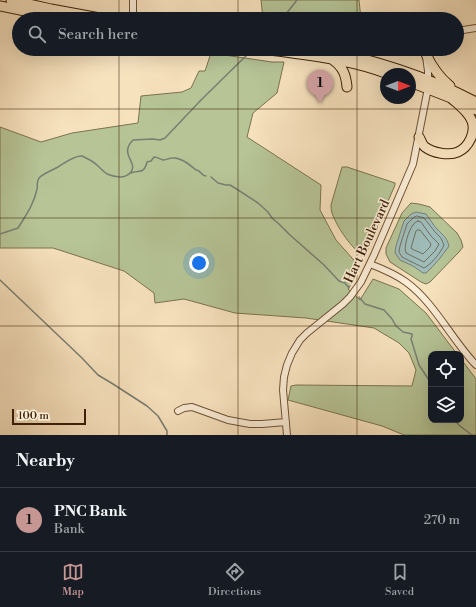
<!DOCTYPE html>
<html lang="en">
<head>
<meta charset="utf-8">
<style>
	:root { --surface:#171b24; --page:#20242c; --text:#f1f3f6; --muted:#9ea1a6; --line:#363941; --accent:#c59692 }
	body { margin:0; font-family:"Libre Bodoni",serif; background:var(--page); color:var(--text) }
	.controls { position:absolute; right:12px; bottom:12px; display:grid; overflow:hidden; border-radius:8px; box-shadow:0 4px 16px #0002 }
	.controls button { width:36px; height:36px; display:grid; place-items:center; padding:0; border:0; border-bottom:1px solid var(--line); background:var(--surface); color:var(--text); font:20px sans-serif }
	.compass { position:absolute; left:380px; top:68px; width:36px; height:36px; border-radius:50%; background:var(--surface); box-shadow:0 4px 16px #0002; rotate:90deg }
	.scale { position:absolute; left:12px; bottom:10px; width:74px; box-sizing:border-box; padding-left:4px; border:2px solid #402108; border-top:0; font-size:11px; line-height:14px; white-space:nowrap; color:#402108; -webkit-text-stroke:3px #faecd5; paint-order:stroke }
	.you { position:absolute; left:199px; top:263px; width:14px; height:14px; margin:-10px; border:3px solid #fff; border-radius:50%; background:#1a73e8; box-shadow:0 0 0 6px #1a73e833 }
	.badge { display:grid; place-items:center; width:26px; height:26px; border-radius:50%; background:var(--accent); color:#111; font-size:13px; font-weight:700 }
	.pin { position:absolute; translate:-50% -33px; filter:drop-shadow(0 1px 2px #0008) }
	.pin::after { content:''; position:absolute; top:21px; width:14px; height:12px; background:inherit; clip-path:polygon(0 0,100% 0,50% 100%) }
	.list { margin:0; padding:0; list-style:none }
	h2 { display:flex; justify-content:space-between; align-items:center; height:52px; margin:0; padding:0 16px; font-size:17px }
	h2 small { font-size:13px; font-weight:400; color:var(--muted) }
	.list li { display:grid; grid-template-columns:26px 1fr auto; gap:12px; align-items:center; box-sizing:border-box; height:64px; padding:0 16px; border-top:1px solid var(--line) }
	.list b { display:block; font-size:15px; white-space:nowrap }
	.list p { margin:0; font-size:13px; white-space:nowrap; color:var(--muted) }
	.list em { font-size:13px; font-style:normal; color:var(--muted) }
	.icon { flex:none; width:22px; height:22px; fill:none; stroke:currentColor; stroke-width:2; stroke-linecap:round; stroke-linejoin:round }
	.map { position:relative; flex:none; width:476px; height:435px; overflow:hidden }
	.search { position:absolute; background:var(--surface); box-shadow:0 4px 16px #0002; left:12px; right:12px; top:12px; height:44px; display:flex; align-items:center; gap:10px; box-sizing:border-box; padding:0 14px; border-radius:22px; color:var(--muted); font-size:15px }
	.sheet { height:116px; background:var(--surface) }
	nav { display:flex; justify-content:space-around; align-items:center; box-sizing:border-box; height:56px; border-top:1px solid var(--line); background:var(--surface); font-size:11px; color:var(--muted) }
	nav a { display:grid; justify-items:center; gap:2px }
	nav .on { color:var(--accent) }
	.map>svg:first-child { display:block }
</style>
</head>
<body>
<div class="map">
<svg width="476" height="435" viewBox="0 0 476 435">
	<rect width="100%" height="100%" fill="#f7e2be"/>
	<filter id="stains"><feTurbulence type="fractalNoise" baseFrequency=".005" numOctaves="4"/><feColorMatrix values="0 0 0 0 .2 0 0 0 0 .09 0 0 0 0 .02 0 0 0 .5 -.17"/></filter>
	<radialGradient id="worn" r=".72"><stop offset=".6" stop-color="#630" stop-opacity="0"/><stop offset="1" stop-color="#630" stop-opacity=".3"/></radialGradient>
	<!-- green -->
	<path fill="#b6c496" stroke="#7b724f" d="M261,0H359L361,19H263Z
		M211,53L272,62H284L277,93L253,113L247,137L321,185L320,210L336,240L360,267L354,280L348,289L360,300L373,279L399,289L426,313L457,354H431V420H461V359L476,379V435H404L382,426L288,400L291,386L296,385L412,386L416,370L409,353L399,343L374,328L306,318L235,313L184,299L155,303L154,293L124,271L53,248H0V127L41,142L72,133L138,123L141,96L182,92L191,88L199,71H205Z
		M342,167H347L395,183V185L365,255C355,254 339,229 335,220C332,215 331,210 331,205Z
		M411,203L419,204L430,207L457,233L461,240L463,247L459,252L430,282L426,284L421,282L390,262L386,254V248L402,213Z"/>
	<!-- water -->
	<path fill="#9fbcb9" stroke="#797e72" d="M416,212L426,214C430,219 433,225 438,230C443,235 447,238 449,246C442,256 435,265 426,273H423L413,266L400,260L395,253L396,246L404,221L411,214Z"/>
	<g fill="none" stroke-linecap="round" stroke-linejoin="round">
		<!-- shore -->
		<path stroke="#706e60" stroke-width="1" d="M417,216L424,218L435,232L441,238L444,245C441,252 432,264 424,268L402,257L399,252L400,246L407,224L413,218Z
			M418,221L421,222L431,236L439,244L435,251L424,262L406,253C403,247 409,230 413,225C414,223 416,222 418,221Z
			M418,230H420L431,244L430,247L423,254L412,249L411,248L416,231Z"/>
		<!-- stream -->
		<path stroke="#797e72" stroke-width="1.5" d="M282,19L297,0
			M131,173C140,170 144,174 147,162L151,161L154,157C158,157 159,159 163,160C166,160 169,158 173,158C181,157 190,165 196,170C201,170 201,176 206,176
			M211,177L218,183L226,185H230L235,188L258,203L268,212L272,218L279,224L290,235L324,265L339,281L345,283L349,288
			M0,234L18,228C26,215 34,204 37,189C38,185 36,182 39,178C42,174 53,170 58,167C64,163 75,155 82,156C84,157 86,158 88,159C97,163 100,169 107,174C114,177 125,179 130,173C140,163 118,155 133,140L153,139L160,140L165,138L202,99L253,49
			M0,280L82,358L98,375L113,384L147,406L158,416L167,431V435
			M359,297L365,304L384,310L392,319L396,326L403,332L412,334V336L411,339L412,342L419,365L431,383
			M454,420L460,426L472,435"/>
		<!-- minor casing -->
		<g stroke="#6e5136" stroke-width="8">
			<path id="minor" d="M133,0V19
				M457,31L476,28
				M370,264C383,269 395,274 406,282C434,302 452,340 476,365
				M178,411L184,408L192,407L228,420L250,424H262L286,422
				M287,435L283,390L284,377L287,365L292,353L300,340L307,333L343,304L350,297L361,282L374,255L413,164L428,88V71L425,49"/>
		</g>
		<!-- highway casing -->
		<g stroke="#402108" stroke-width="11">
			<path id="highway" d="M11,0L51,9L105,19
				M0,6L64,19
				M264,49C304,55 350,59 388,74
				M318,49C373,59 426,76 476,102
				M426,54C432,67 439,77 450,86
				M333,60C343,67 346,75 347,87
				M410,82L451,98L476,110
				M419,137C421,140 422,145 425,147C433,153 449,156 458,152C469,147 476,132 472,121C468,111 459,105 451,98"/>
		</g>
		<!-- minor -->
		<use href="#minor" stroke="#faecd5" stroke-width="6"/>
		<!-- highway -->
		<use href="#highway" stroke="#f7e2be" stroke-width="9"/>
	</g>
	<!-- grid -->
	<path fill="none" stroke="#402108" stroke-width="1" stroke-opacity="0.55" d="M119,0V19M238,0V19M357,0V19M119,49V435M238,49V435M357,49V435M0,109H476M0,218H476M0,326H476"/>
	<g text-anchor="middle" stroke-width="3" stroke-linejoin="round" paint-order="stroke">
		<!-- street labels -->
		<g font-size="13" fill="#402108" stroke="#faecd5">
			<text transform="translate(366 241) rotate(-65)" y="5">Hart Boulevard</text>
		</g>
	</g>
	<rect width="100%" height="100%" filter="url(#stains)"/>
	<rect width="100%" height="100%" fill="url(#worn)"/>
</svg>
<div class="controls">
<button><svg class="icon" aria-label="locate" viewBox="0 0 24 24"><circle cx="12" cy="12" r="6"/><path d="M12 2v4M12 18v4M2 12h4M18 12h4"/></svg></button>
<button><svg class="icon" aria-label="layers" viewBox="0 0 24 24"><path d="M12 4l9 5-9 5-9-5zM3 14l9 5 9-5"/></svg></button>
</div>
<svg class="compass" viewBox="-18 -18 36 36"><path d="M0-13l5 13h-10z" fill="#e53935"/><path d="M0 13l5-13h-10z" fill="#9ea1a6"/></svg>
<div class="scale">100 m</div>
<div class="you"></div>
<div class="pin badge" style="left:320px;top:103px">1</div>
<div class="search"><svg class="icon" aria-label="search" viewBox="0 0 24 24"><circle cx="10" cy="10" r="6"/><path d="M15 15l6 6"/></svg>Search here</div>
</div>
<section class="sheet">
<h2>Nearby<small></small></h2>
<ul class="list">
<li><span class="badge">1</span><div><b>PNC Bank</b><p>Bank</p></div><em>270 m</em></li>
</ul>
</section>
<nav>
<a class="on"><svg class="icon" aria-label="map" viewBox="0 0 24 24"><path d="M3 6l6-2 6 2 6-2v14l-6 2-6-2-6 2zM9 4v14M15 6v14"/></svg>Map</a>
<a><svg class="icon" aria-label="directions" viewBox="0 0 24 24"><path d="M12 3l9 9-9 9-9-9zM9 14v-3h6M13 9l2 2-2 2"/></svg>Directions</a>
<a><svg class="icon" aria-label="saved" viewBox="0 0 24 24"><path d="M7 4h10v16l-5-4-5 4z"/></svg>Saved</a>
</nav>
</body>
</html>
